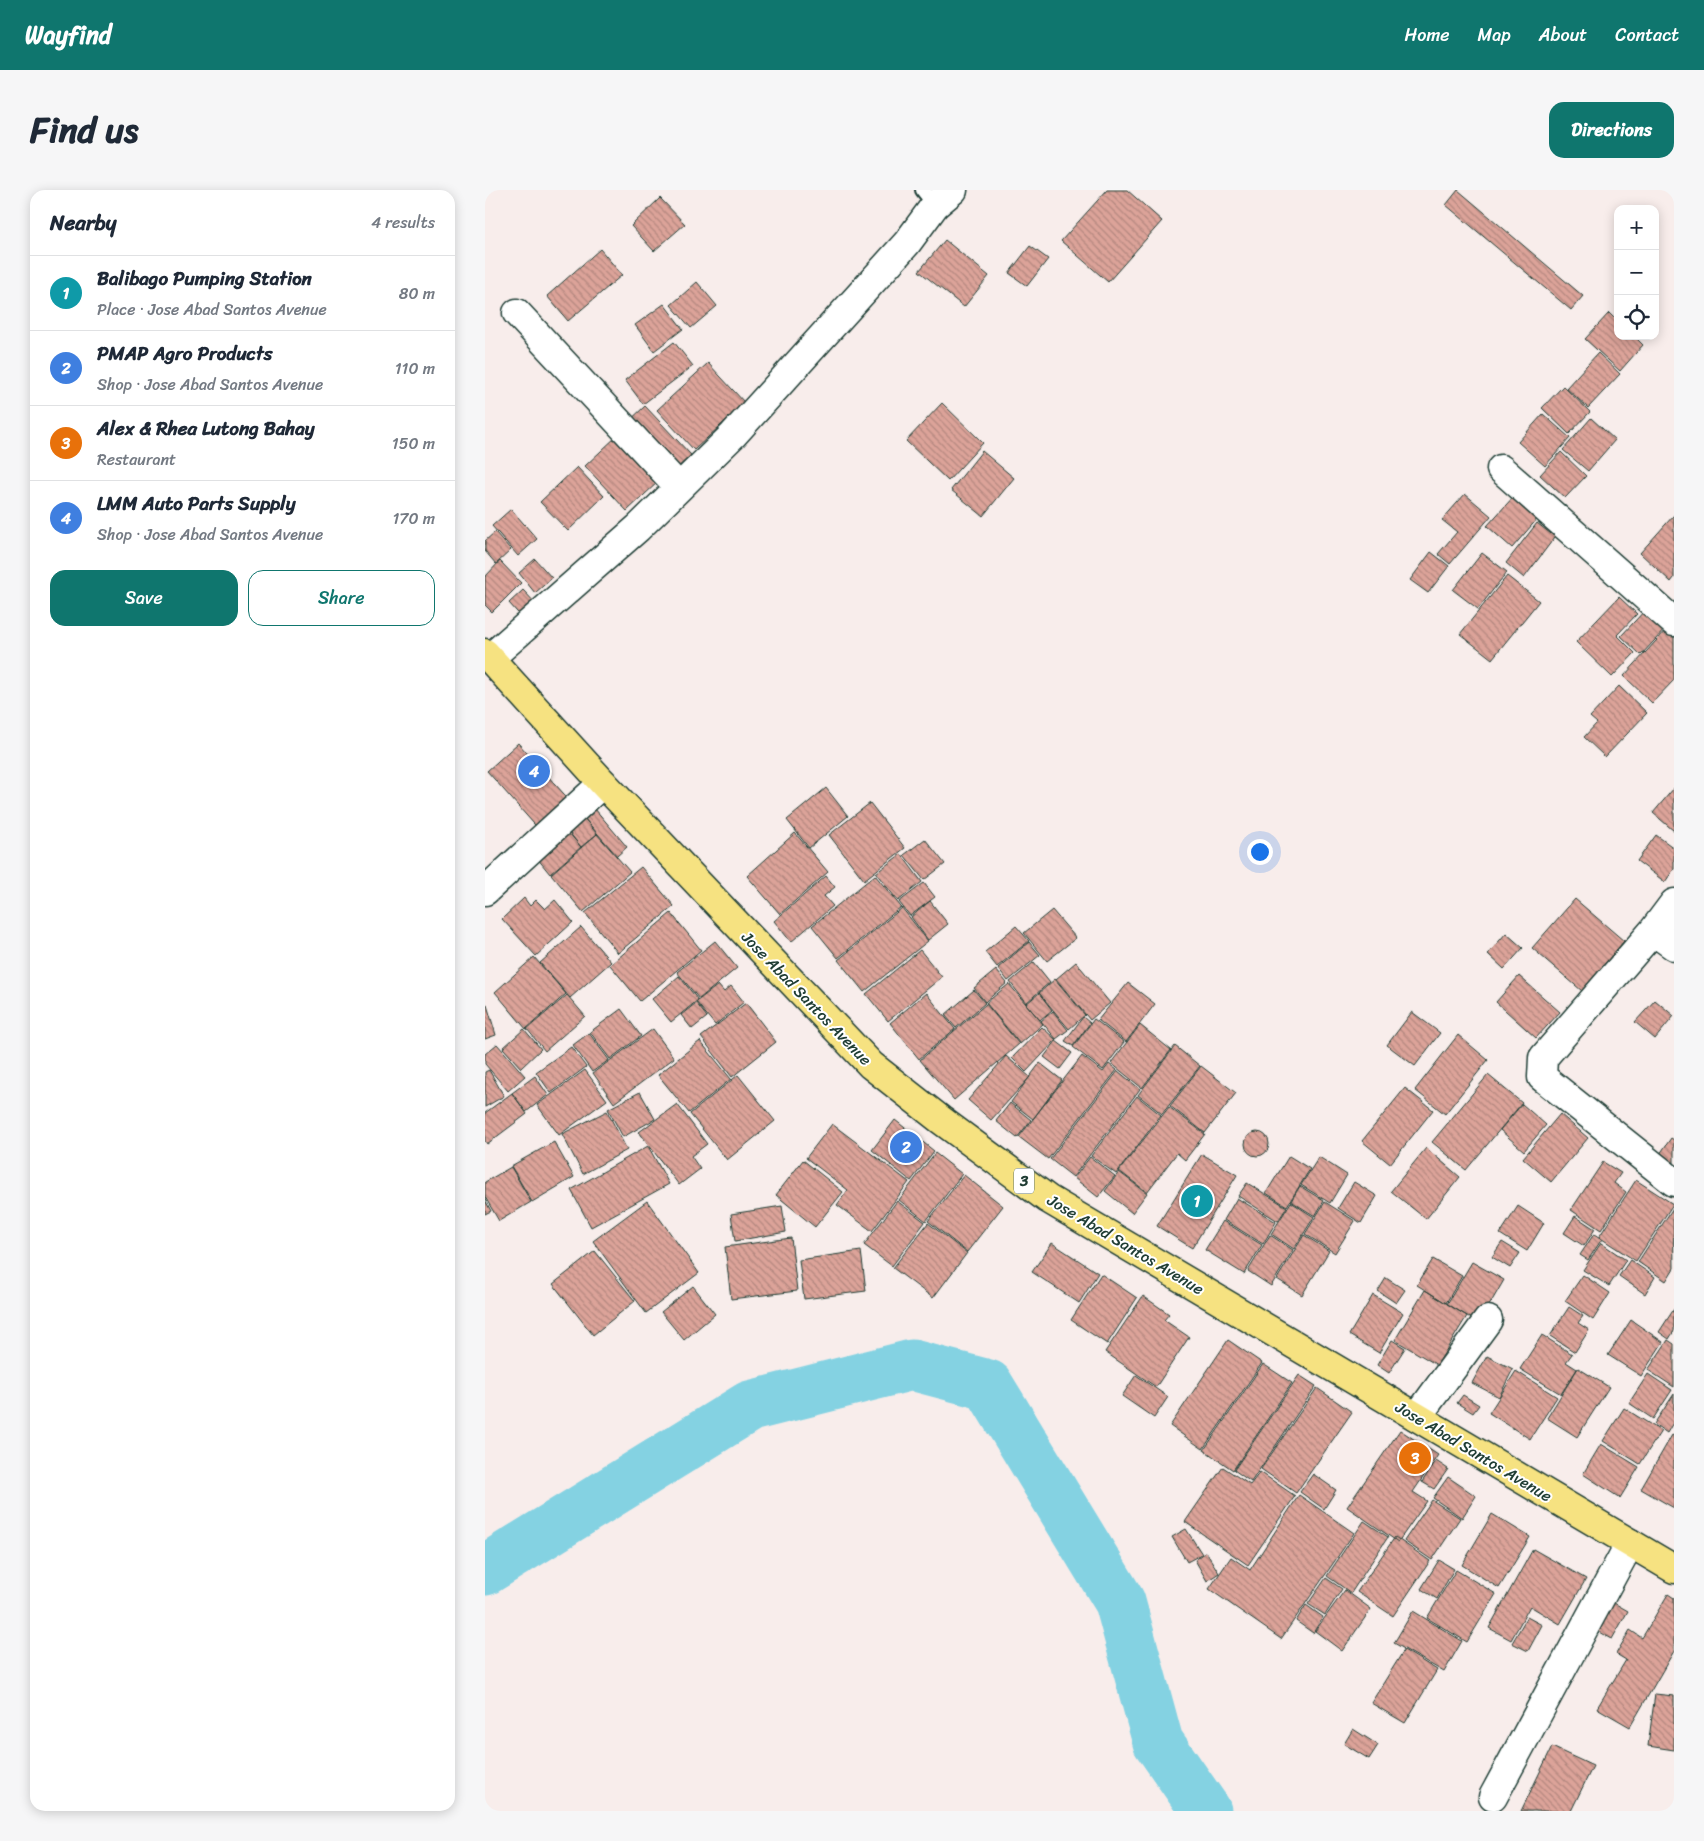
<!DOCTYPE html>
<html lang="en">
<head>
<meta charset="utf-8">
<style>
	:root { --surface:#fff; --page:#f6f6f7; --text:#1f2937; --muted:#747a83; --line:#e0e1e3; --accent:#0f766e }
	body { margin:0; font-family:Sriracha,sans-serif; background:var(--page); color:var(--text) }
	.controls { position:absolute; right:15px; top:15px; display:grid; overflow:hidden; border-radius:10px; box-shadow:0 2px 12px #0003 }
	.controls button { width:45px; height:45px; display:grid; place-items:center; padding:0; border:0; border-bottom:1px solid var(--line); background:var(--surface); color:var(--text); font:25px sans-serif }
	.you { position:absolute; left:774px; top:661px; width:18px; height:18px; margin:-12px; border:4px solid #fff; border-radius:50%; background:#1a73e8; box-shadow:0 0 0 8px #1a73e833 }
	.badge { display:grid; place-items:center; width:32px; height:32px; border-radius:50%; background:var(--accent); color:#fff; font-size:16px; font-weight:700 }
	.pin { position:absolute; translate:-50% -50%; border:2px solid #fff; box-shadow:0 1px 5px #0006 }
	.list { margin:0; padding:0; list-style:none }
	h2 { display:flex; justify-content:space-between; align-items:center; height:65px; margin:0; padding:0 20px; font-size:21px }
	h2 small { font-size:16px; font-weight:400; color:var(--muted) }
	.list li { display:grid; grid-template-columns:32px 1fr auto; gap:15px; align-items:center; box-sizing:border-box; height:75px; padding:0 20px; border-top:1px solid var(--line) }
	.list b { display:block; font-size:19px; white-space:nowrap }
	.list p { margin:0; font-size:16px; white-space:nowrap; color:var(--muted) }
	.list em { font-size:16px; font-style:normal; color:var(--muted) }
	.actions { display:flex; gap:10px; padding:15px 20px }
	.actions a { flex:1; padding:11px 0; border:1px solid var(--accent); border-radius:15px; text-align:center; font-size:18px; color:var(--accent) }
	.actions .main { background:var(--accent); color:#fff }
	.icon { flex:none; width:28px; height:28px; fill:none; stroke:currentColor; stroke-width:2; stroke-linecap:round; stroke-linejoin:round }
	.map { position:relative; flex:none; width:1189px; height:1621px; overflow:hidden; border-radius:15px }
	header { display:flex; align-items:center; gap:30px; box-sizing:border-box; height:70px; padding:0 25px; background:var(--accent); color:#fff }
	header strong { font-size:24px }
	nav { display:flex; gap:28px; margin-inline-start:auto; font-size:18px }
	.intro { display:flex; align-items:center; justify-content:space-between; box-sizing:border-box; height:120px; padding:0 30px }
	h1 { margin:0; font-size:35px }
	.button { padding:12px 22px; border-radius:15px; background:var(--accent); color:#fff; font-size:18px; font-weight:700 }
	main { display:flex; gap:30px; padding:0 30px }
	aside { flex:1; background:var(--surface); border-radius:15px; box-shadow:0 2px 12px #0003 }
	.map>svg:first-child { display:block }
</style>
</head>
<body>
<header>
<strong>Wayfind</strong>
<nav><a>Home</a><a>Map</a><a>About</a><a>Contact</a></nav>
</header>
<div class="intro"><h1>Find us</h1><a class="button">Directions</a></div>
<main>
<aside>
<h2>Nearby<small>4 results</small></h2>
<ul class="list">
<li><span class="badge" style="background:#0f9aa8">1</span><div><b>Balibago Pumping Station</b><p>Place · Jose Abad Santos Avenue</p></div><em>80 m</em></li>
<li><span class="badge" style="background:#3f7fe0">2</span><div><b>PMAP Agro Products</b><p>Shop · Jose Abad Santos Avenue</p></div><em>110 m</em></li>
<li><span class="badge" style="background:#e8710a">3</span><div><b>Alex &amp; Rhea Lutong Bahay</b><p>Restaurant</p></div><em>150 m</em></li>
<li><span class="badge" style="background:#3f7fe0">4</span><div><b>LMM Auto Parts Supply</b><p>Shop · Jose Abad Santos Avenue</p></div><em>170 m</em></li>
</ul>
<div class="actions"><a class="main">Save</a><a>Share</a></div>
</aside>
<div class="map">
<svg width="1189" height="1621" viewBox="0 0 1189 1621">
	<defs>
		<pattern id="building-back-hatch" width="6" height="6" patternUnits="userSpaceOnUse" patternTransform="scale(1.25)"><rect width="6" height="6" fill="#dca399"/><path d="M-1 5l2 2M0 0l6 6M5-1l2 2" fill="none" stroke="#b2867e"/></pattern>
	</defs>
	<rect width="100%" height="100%" fill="#f8edeb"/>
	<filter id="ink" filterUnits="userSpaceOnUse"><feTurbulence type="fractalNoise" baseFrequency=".02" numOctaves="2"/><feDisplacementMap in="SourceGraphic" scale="10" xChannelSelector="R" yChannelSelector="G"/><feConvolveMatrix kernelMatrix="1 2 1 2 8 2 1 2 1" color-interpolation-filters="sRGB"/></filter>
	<g filter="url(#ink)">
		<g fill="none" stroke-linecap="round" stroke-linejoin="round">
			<!-- river -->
			<path stroke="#84d2e2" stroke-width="51" d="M0,1380L265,1216L427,1175L503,1195L635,1412L673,1552L721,1621"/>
		</g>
		<!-- building -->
		<path fill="url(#building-back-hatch)" stroke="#1f3d34" d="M622,0H642L677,31L623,92L576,51Z
			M973,0L1098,106L1086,120L961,15Z
			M175,8L200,34L169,61L146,36Z
			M460,50L504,86L479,117L434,81Z
			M545,56L563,69L542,96L524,83Z
			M115,59L137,85L83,131L62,106Z
			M212,92L232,116L206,138L186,115Z
			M179,114L198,139L169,161L150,135Z
			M1124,123L1133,132V146H1149L1158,155L1135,181L1100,149Z
			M189,152L208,176L158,214L140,190Z
			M1113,163L1135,184L1103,218L1081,198Z
			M223,173L260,213L209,260L172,220Z
			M1078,196L1105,222L1084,244L1057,218Z
			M457,213L498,253L463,291L421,251Z
			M160,216L206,265L186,284L140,235Z
			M1058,224L1085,248L1060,276L1033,252Z
			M1106,228L1130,250L1103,281L1078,260Z
			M132,246L174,291L142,321L100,276Z
			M497,261L529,288L498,326L466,300Z
			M1076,262L1101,286L1080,308L1055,285Z
			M92,277L119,306L83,341L55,312Z
			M980,304L1006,326L965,374L953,364L972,342L957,330Z
			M1030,305L1054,327L1027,358L1002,336Z
			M26,319L52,349L33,366L7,336Z
			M1189,325V388L1186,392L1155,363Z
			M1052,333L1070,347L1039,388L1021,373Z
			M10,342L26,360L11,374L0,361V351Z
			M946,362L964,376L943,403L925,390Z
			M997,363L1022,382L993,419L968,400Z
			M50,369L67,388L50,403L34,383Z
			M15,371L36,393L7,422L0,415V387Z
			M1022,386L1054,411L1007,469L975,444Z
			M38,400L54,417L40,431L24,413Z
			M1134,407L1152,424L1132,445L1150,463L1127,487L1091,452Z
			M1162,418L1182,437L1156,465L1136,446Z
			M1182,439L1189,446V490L1167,513L1139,486Z
			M1134,496L1162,523L1120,567L1099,547L1112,533L1105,527Z
			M33,553L88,614L57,643L2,581Z
			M341,598L363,626L324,658L302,630Z
			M1189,598V641L1168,623Z
			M385,613L420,658L379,690L344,645Z
			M110,619L142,657L132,666L99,628Z
			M99,628L112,644L96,657L83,641Z
			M83,642L96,657L65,684L52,668Z
			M310,643L343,682L295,724L262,686Z
			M112,644L145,682L98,722L66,684Z
			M1171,645L1189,658V679L1180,692L1152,671Z
			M440,649L460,674L439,690L419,665Z
			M416,664L437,692L413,711L391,683Z
			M156,677L189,716L133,763L100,723Z
			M390,685L416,717L353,768L327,736Z
			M341,686L350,697L339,706L348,716L306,752L289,731Z
			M439,693L450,707L425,726L414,712Z
			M39,708L45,716L51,710L60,719L70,710L88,732L51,766L17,729Z
			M1090,709L1139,751L1097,801L1047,758Z
			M445,711L463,734L443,750L426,727Z
			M417,718L443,751L379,802L353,770Z
			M567,720L591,748L562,771L539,743Z
			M186,723L216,760L155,811L125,775Z
			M531,736L544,751L512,777L500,762Z
			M96,737L126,772L85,808L55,773Z
			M1021,743L1038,758L1019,779L1003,764Z
			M230,751L252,778L214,809L192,782Z
			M544,752L555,765L523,791L513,778Z
			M435,760L457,787L403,831L381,804Z
			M49,767L81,804L41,839L10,802Z
			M549,772L565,792L541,813L525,792Z
			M591,772L625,813L605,830L571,789Z
			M511,780L522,793L500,812L489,798Z
			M194,786L213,810L186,832L167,809Z
			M1034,786L1075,822L1051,848L1011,812Z
			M570,789L600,825L584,839L554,803Z
			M643,793L670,814L641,852L613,830Z
			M524,794L558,834L535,854L501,813Z
			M233,795L239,802L246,796L259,812L230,835L211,812Z
			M489,800L500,813L471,838L460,825Z
			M441,803L470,839L434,869L405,833Z
			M554,803L567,820L555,830L541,814Z
			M82,805L100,826L60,861L42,839Z
			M1170,810L1189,826L1170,849L1150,832Z
			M211,813L222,827L207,839L196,825Z
			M261,813L291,852L247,887L216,847Z
			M501,814L534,854L469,910L435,870Z
			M0,815H2L11,845L0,849Z
			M136,819L156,846L125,869L105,842Z
			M568,821L583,840L571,849L556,831Z
			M927,822L955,843L930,876L902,855Z
			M598,827L605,833L588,856L580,851Z
			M609,829L639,852L618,880L588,857Z
			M655,835L686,860L657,898L626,873Z
			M557,837L571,850L541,882L527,868Z
			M39,839L56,859L36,878L18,858Z
			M168,839L189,868L129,913L108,883Z
			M104,843L124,870L107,882L88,855Z
			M973,845L1003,870L960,924L930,900Z
			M215,851L246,889L204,923L173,885Z
			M571,851L587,863L575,879L559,867Z
			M12,854L40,886L23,901L0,874V864Z
			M690,856L715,876L677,924L653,905Z
			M86,857L101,877L66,903L51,882Z
			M521,866L545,887L506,930L483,910Z
			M597,866L618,882L624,874L632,880L563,969L534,947Z
			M555,873L577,890L548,929L526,912Z
			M716,876L751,903L720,943L685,916Z
			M4,880L19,906L0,917V882Z
			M100,880L122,910L74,945L52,915Z
			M633,881L655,899L588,987L565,969Z
			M253,885L290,931L242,970L205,924Z
			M1003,885L1037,913L981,980L947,952Z
			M50,886L63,905L41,922L27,903Z
			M920,898L948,920L905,974L877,951Z
			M155,902L170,929L138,947L123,919Z
			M27,903L42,924L2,954L0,951V923Z
			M652,906L676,925L631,984L606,966Z
			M525,913L546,930L532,948L511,931Z
			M192,914L222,954L206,966L215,979L194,995L154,942Z
			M1037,914L1061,935L1039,961L1015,940Z
			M684,917L720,944L700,970L692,963L662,1002L634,981Z
			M122,921L142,960L98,984L77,944Z
			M1075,924L1103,948L1066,992L1038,968Z
			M410,930L449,961L426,991L387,960Z
			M347,934L424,992L387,1041L352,1015L363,1000L321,968Z
			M760 954a12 12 0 1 1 24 0a12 12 0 1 1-24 0Z
			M1186,948L1189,950V985L1170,971Z
			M69,952L89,987L47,1012L26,976Z
			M163,956L184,994L106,1037L86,1000Z
			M941,958L975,987L941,1029L906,1001Z
			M450,963L477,984L441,1031L414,1010Z
			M717,964L752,985L707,1058L672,1036Z
			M804,966L825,979L802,1016L781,1003Z
			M605,967L630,986L613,1007L589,988Z
			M834,967L862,985L845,1013L816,995Z
			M318,970L358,1002L330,1037L291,1005Z
			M1118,972L1136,983L1129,993L1141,1002L1116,1040L1086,1020Z
			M26,977L46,1012L14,1031L0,1007V992Z
			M634,982L662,1003L647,1023L620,1001Z
			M479,985L518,1016L482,1062L443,1031Z
			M1151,990L1188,1014L1151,1071L1114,1047Z
			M869,992L892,1006L876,1033L853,1018Z
			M762,993L802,1017L793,1031L753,1006Z
			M815,996L839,1011L830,1026L806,1011Z
			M752,1008L791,1032L778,1054L739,1030Z
			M0,1010L6,1021L0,1024Z
			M162,1011L214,1083L161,1123L108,1051Z
			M412,1011L440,1032L407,1076L379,1055Z
			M806,1012L829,1027L809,1059L786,1044Z
			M840,1012L870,1031L850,1063L820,1044Z
			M297,1016L301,1042L250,1051L246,1024Z
			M1033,1016L1059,1033L1042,1061L1015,1044Z
			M1188,1018L1189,1078L1181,1091L1153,1072Z
			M1090,1026L1110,1039L1099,1056L1079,1043Z
			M738,1031L777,1055L759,1084L720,1060Z
			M443,1033L482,1063L448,1108L408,1078Z
			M1109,1044L1117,1049L1103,1070L1095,1065Z
			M785,1045L808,1060L786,1096L763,1081Z
			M819,1045L844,1061L817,1105L792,1089Z
			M306,1048L312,1101L246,1109L240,1057Z
			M1017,1052L1035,1063L1025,1078L1007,1067Z
			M567,1053L613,1083L594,1113L547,1082Z
			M1116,1053L1141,1070L1124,1096L1098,1080Z
			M110,1061L150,1111L108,1145L68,1094Z
			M376,1061L381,1101L319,1109L314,1070Z
			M948,1069L977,1086L961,1113L932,1095Z
			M1145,1070L1170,1087L1160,1104L1134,1086Z
			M987,1072L1019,1090L994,1133L962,1114Z
			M616,1084L652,1108L622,1154L586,1130Z
			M1098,1085L1125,1103L1108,1130L1080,1111Z
			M901,1088L920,1100L911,1113L893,1101Z
			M208,1096L230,1124L199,1150L176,1122Z
			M940,1100L982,1126L952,1175L910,1150Z
			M888,1105L918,1123L894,1163L864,1145Z
			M658,1106L684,1124L679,1130L704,1147L671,1197L620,1162Z
			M1084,1117L1098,1126L1093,1133L1104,1140L1090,1162L1065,1146Z
			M1189,1119V1141L1184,1149L1174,1142Z
			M1146,1130L1178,1152L1156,1186L1123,1165Z
			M1057,1145L1087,1164L1081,1172L1092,1179L1076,1204L1035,1179Z
			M743,1150L777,1173L718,1259L685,1236Z
			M907,1150L920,1158L904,1183L892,1175Z
			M1183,1150L1189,1154V1197L1163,1180Z
			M1002,1166L1028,1179L1014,1207L987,1193Z
			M778,1174L807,1193L748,1280L719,1260Z
			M1093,1178L1124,1197L1092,1247L1062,1228Z
			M1031,1181L1072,1207L1045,1249L1004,1223Z
			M1163,1184L1187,1200L1168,1229L1144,1213Z
			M651,1185L683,1207L669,1228L637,1206Z
			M814,1185L831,1196L766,1292L749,1280Z
			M832,1198L867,1222L811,1303L776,1279Z
			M1189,1204V1231L1182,1243L1169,1234Z
			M978,1205L994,1215L988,1223L972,1213Z
			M1139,1218L1176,1241L1155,1274L1118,1251Z
			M915,1240L953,1265L928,1302L942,1311L913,1352L862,1317Z
			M1187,1245L1189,1246V1318L1156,1299Z
			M1116,1254L1154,1277L1135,1308L1098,1284Z
			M951,1271L963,1279L949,1299L937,1292Z
			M738,1277L765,1295L775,1282L810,1306L763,1375L700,1332Z
			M828,1284L851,1300L839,1319L815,1302Z
			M963,1287L991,1306L977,1328L948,1308Z
			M814,1305L869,1343L796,1449L724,1399L746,1367L765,1380Z
			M947,1310L975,1328L947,1370L919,1351Z
			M1007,1324L1045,1347L1014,1398L977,1375Z
			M879,1331L903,1347L866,1403L842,1386Z
			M701,1339L717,1364L702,1372L687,1347Z
			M910,1347L945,1371L908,1426L872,1402Z
			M1048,1359L1101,1389L1075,1434L1045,1416L1026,1450L1004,1438Z
			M721,1362L734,1383L722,1391L710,1370Z
			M954,1370L969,1379L952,1409L936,1399Z
			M971,1380L1011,1404L982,1452L942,1428Z
			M841,1388L857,1399L840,1425L823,1414Z
			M860,1400L886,1419L857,1461L830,1441Z
			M1183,1404L1189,1408V1461L1145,1537L1112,1518L1141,1470L1131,1464L1145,1440L1157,1448Z
			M1122,1409L1143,1421L1127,1449L1106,1437Z
			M821,1415L838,1427L828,1443L811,1431Z
			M928,1421L977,1451L959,1482L909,1453Z
			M1042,1427L1057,1435L1043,1461L1027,1453Z
			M919,1460L952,1480L920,1533L886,1513Z
			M1170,1504L1189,1506V1560L1163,1556Z
			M868,1539L893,1555L884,1569L859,1554Z
			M1067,1557L1108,1576L1086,1621H1036Z"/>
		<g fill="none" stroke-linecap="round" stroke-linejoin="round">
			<!-- service casing -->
			<g stroke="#1f3d34" stroke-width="18">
				<path id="service" d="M438,0L450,15"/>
			</g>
			<!-- minor casing -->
			<g stroke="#1f3d34" stroke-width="31">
				<path id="minor" d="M32,123L194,297
					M1016,279L1189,432
					M5,468L153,338L248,245L422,53L450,15L468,0
					M0,701L118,593
					M1189,713L1168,741L1058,868L1057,887L1189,992
					M1168,741L1189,756
					M932,1227L1003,1130
					M1008,1607L1145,1353"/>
			</g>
			<!-- trunk casing -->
			<g stroke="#1f3d34" stroke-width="31">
				<path id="trunk" d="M0,463L118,593L386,875L456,930L563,1009L1189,1379"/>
			</g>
			<!-- service -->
			<use href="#service" stroke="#fff" stroke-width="14"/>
			<!-- minor -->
			<use href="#minor" stroke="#fff" stroke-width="28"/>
			<!-- trunk -->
			<use href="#trunk" stroke="#f6e281" stroke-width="28"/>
		</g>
	</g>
	<g text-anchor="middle" stroke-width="4" stroke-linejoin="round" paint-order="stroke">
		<!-- shield labels -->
		<rect fill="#fff" stroke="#627771" stroke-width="1" x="529" y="978.5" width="20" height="25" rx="4"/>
		<g font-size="15" font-weight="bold" fill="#1f3d34">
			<text x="539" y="996">3</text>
		</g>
		<!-- street labels -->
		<g font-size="16" fill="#1f3d34" stroke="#fff">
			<text transform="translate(322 808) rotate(46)" y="6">Jose Abad Santos Avenue</text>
			<text transform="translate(641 1054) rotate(31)" y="6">Jose Abad Santos Avenue</text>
			<text transform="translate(989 1261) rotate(31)" y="6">Jose Abad Santos Avenue</text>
		</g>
	</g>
</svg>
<div class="controls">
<button>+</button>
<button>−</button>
<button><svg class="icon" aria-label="locate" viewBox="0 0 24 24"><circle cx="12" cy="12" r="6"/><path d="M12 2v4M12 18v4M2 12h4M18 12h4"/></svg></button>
</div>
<div class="you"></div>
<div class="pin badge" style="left:712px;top:1011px;background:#0f9aa8">1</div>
<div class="pin badge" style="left:421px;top:957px;background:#3f7fe0">2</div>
<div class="pin badge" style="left:930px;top:1268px;background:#e8710a">3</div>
<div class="pin badge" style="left:49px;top:581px;background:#3f7fe0">4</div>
</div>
</main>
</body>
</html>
